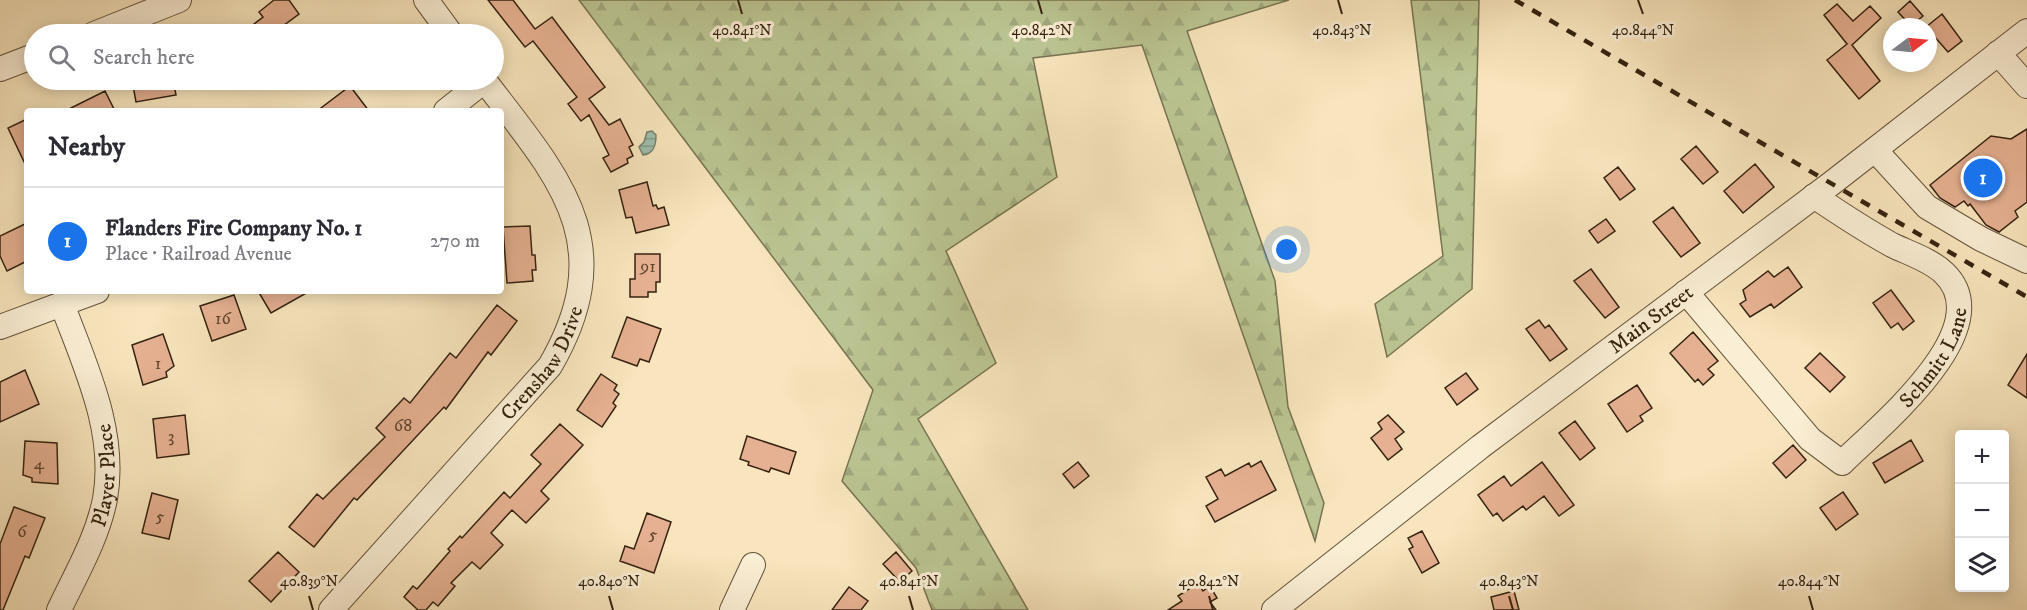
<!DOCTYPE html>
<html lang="en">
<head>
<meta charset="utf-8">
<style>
	:root { --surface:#fff; --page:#f2f2f3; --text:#2b2b33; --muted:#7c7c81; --line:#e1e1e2; --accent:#1a73e8 }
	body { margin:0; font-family:"IM FELL DW Pica",serif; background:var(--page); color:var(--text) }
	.controls { position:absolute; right:18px; bottom:18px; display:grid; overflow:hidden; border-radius:6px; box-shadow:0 3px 15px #0003 }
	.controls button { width:54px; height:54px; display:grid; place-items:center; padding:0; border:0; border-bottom:2px solid var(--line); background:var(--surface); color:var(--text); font:30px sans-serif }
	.compass { position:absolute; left:1883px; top:18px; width:54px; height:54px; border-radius:50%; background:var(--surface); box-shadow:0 3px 15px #0003; rotate:74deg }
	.you { position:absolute; left:1287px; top:250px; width:21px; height:21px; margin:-15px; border:4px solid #fff; border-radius:50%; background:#1a73e8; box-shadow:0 0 0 9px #1a73e833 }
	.badge { display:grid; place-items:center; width:39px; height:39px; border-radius:50%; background:var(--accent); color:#fff; font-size:20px; font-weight:700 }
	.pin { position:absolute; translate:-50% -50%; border:3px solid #fff; box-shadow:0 2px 6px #0006 }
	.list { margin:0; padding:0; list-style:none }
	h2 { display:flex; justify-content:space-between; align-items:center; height:78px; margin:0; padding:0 24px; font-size:26px }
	h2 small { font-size:20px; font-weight:400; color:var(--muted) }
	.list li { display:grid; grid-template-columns:39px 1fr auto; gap:18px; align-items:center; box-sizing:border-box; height:108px; padding:0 24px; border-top:2px solid var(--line) }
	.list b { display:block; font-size:22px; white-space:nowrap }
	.list p { margin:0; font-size:20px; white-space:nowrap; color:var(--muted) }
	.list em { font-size:20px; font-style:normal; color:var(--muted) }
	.icon { flex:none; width:33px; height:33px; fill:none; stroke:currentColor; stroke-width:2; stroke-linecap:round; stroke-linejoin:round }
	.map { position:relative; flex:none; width:2027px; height:610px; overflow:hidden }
	.search { position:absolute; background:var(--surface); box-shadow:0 3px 15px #0003; left:24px; top:24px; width:480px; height:66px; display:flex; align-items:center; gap:15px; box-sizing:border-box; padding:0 21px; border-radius:33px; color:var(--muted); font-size:22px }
	.panel { position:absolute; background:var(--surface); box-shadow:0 3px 15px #0003; left:24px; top:108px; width:480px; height:186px; border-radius:6px }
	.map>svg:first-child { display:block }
</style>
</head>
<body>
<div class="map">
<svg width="2027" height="610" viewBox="0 0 2027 610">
	<defs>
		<pattern id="forest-firs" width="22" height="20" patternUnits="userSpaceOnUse" patternTransform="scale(1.5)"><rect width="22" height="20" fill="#bbc593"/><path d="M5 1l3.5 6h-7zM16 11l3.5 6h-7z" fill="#a1a97e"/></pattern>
		<pattern id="water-rules" width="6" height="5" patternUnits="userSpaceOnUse" patternTransform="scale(1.5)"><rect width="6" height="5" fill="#9ebfad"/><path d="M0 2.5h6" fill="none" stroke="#829b8b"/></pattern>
	</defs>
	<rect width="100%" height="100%" fill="#f8e5bd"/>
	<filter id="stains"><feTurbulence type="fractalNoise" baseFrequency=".00333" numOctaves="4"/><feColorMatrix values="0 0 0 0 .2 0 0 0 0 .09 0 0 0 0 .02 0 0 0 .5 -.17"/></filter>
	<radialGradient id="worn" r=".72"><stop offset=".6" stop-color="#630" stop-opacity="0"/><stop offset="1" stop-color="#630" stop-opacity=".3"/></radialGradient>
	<!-- forest -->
	<path fill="url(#forest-firs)" stroke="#787451" stroke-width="1.5" d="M579,0H1289L1187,31L1275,281L1288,407L1324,503L1315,541L1142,45L1033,58L1057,177L946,251L996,363L918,419L1028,610H932L916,568L842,481L873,390Z
		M1411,0H1479L1472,289L1387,357L1375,304L1443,256Z"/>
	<!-- water -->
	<path fill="url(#water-rules)" stroke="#74816e" stroke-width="1.5" d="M652,131L656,135C656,145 654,154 643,155L639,147L644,142L647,132Z"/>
	<!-- building -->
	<path fill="#e6b192" stroke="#35230f" stroke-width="1.5" d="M274,0H289L299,14L272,34H241L263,17L259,12Z
		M488,0H513L535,29L552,17L605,87L589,99L609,125L620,119L633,145L629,147L633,156L627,159L628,163L611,172L603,158L609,155L589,115L581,121L568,104L577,97L533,41L525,47Z
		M1910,1L1923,16L1911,26L1898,12Z
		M1837,4L1853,21L1870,6L1881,18L1852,45L1880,81L1859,99L1827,60L1847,44L1824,15Z
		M1942,14L1962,41L1948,52L1926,27Z
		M132,80H173L176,95L136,102Z
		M350,86L369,111H317Z
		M105,91L115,111H65Z
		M27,119V168L8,128Z
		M2027,129V202L2015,211L2018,217L1999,232L1986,225L1970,204L1968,206L1964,201L1955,207L1940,198L1930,185L1991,136L2011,139Z
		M1696,146L1718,172L1703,184L1681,159Z
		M1755,164L1774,187L1743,213L1724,191Z
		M1618,167L1635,189L1620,200L1604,178Z
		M647,182L653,206L656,205L658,209L664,207L669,225L636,233L632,217L626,218L619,190Z
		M1673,207L1700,243L1681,257L1653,222Z
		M1606,219L1615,231L1598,243L1589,231Z
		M27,223V261L7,271L0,256V236Z
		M530,226L532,255H535L536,270H532L533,281L507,283L503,227Z
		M635,254H660V282H656V292H648V297H630V279H635Z
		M1788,267L1802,287L1774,308L1771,304L1750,317L1740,304L1746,300L1743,290L1768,271L1774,277Z
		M1591,269L1619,307L1605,318L1574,281Z
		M1891,290L1914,321L1903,330L1898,323L1891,328L1873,303Z
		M258,291H310L271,313Z
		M234,295L246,329L212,341L200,306Z
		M497,305L517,321L491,355L488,352L446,409L444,407L357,500L354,498L314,547L289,527L317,494L323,499L385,437L376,428L404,398L410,403L450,353L456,358Z
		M627,317L661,329L649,362L640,359L637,366L612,357Z
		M1539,320L1545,328L1549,325L1567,349L1550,361L1526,329Z
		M1693,332L1718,361L1708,369L1714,375L1703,385L1698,379L1695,382L1670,353Z
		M163,334L174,366L166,372L167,377L143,385L132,345Z
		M1820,353L1845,377L1830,392L1805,368Z
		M2027,354V398L2008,385Z
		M25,370L39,404L0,422V382Z
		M1466,373L1478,389L1457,405L1445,388Z
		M601,374L617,385L614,390L619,394L613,403L616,406L602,427L577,410Z
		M1637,385L1652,408L1640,416L1643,421L1627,432L1608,404Z
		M185,415L189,454L157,458L153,419Z
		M1388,415L1404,432L1395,439L1402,449L1388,460L1371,438L1382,429L1378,423Z
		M1575,421L1595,448L1580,460L1559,433Z
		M560,424L583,445L541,491L549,499L526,523L512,510L491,533L503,545L480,569L472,562L451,583L455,586L438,606L433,602L426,610H418L404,597L413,586L417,589L450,551L448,549L460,536L462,538L504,492L510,498L541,464L531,455Z
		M747,436L796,452L789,474L771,468L769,472L748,465L749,462L740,459Z
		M1911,440L1923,461L1885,483L1873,463Z
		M25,441L57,443L58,484L32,482V478L23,475Z
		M1793,445L1806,460L1786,478L1773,463Z
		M1261,461L1276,490L1215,522L1206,506L1218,499L1206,477L1221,469L1225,476L1249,463L1251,467Z
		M1078,462L1089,476L1074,488L1063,474Z
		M1542,462L1574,505L1559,516L1544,496L1526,510L1523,506L1503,521L1497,513L1493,516L1478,495L1504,476L1511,486Z
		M1843,492L1858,514L1836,530L1820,508Z
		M152,493L178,500L169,539L142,533Z
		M14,507L45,518L29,558L25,556L3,610H0V544Z
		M647,513L671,522L654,573L620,561L625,546L634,549Z
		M1422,531L1439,563L1422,573L1409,549L1413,547L1408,538Z
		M278,552L299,572L271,602L249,581Z
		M896,552L912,571L900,582L883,564Z
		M1198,583L1203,591L1210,586L1217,598L1210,602L1216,610H1168L1182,601L1178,596Z
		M849,587L868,601L861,610H832Z
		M1514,591L1519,610H1494L1491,597Z"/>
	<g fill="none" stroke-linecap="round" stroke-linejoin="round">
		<!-- minor casing -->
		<g stroke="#66543a" stroke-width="26">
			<g id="minor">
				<path d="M426,0L451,34"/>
				<path d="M94,34L179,0"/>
				<path d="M1998,53L2027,86"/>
				<path d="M0,69L34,56"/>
				<path d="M446,111L485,80"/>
				<path d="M1875,150L1927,207L1981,239L2027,261"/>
				<path id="s1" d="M1686,292L1810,439L1842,463C1878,427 2002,328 1944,273C1931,260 1908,253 1892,245C1865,230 1839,213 1814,196"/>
				<path d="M0,327L97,291"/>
				<path id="s2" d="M59,610C76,574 97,539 105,499C117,431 85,366 62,304"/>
				<path id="s3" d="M331,610L550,366C622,242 558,177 484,80"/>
				<path d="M732,610L753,565"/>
				<path id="s4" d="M1274,610L1480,447L1832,183L2027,31"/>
			</g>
		</g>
		<!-- minor -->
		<use href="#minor" stroke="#faeed4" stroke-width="24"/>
		<!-- rail -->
		<path stroke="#35230f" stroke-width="4.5" stroke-dasharray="10 10" stroke-linecap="butt" d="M1515,0L2027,297"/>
	</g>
	<!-- ticks -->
	<path fill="none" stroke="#35230f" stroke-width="2" d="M738,0L742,14M1038,0L1042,14M1338,0L1342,14M1638,0L1643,14M309,596L313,610M609,596L613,610M909,596L913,610M1209,596L1213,610M1509,596L1513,610M1809,596L1813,610"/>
	<g text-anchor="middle" stroke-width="6" stroke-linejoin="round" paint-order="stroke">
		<!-- number labels -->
		<g font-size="18" fill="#614630">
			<text x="648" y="272">91</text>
			<text x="223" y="324">16</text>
			<text x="158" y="369">1</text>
			<text x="403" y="431">68</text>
			<text x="171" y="442">3</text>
			<text x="39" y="469">4</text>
			<text x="160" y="522">5</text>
			<text x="22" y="537">6</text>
			<text x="653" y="540">5</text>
		</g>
		<!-- street labels -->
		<g font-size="21" fill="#35230f" stroke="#faeed4">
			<text dy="7" stroke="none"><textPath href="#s4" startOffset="476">Main Street</textPath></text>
			<text dy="7" stroke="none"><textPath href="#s1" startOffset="374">Schmitt Lane</textPath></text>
			<text dy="7" stroke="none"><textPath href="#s3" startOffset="326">Crenshaw Drive</textPath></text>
			<text dy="7" stroke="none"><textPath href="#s2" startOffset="144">Player Place</textPath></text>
		</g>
	</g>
	<g font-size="15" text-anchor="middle" fill="#35230f" stroke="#faeed4" stroke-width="6" stroke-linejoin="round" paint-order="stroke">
		<text x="742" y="35">40.841°N</text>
		<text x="1042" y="35">40.842°N</text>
		<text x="1342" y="35">40.843°N</text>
		<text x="1643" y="35">40.844°N</text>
		<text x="909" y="586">40.841°N</text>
		<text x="1209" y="586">40.842°N</text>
		<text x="1809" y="586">40.844°N</text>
		<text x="309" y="586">40.839°N</text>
		<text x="609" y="586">40.840°N</text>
		<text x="1509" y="586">40.843°N</text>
	</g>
	<rect width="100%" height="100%" filter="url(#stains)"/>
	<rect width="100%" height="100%" fill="url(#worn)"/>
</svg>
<div class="controls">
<button>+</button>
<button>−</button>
<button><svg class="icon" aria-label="layers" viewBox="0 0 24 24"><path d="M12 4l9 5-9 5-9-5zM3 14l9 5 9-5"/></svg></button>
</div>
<svg class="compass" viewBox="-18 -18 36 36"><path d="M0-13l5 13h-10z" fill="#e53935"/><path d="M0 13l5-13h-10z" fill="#7c7c81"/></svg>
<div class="you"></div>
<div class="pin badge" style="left:1983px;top:178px">1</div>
<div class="search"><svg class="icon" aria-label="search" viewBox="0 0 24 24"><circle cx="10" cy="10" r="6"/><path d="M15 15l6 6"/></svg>Search here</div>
<section class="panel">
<h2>Nearby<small></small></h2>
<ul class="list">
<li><span class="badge">1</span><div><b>Flanders Fire Company No. 1</b><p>Place · Railroad Avenue</p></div><em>270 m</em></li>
</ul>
</section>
</div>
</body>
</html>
